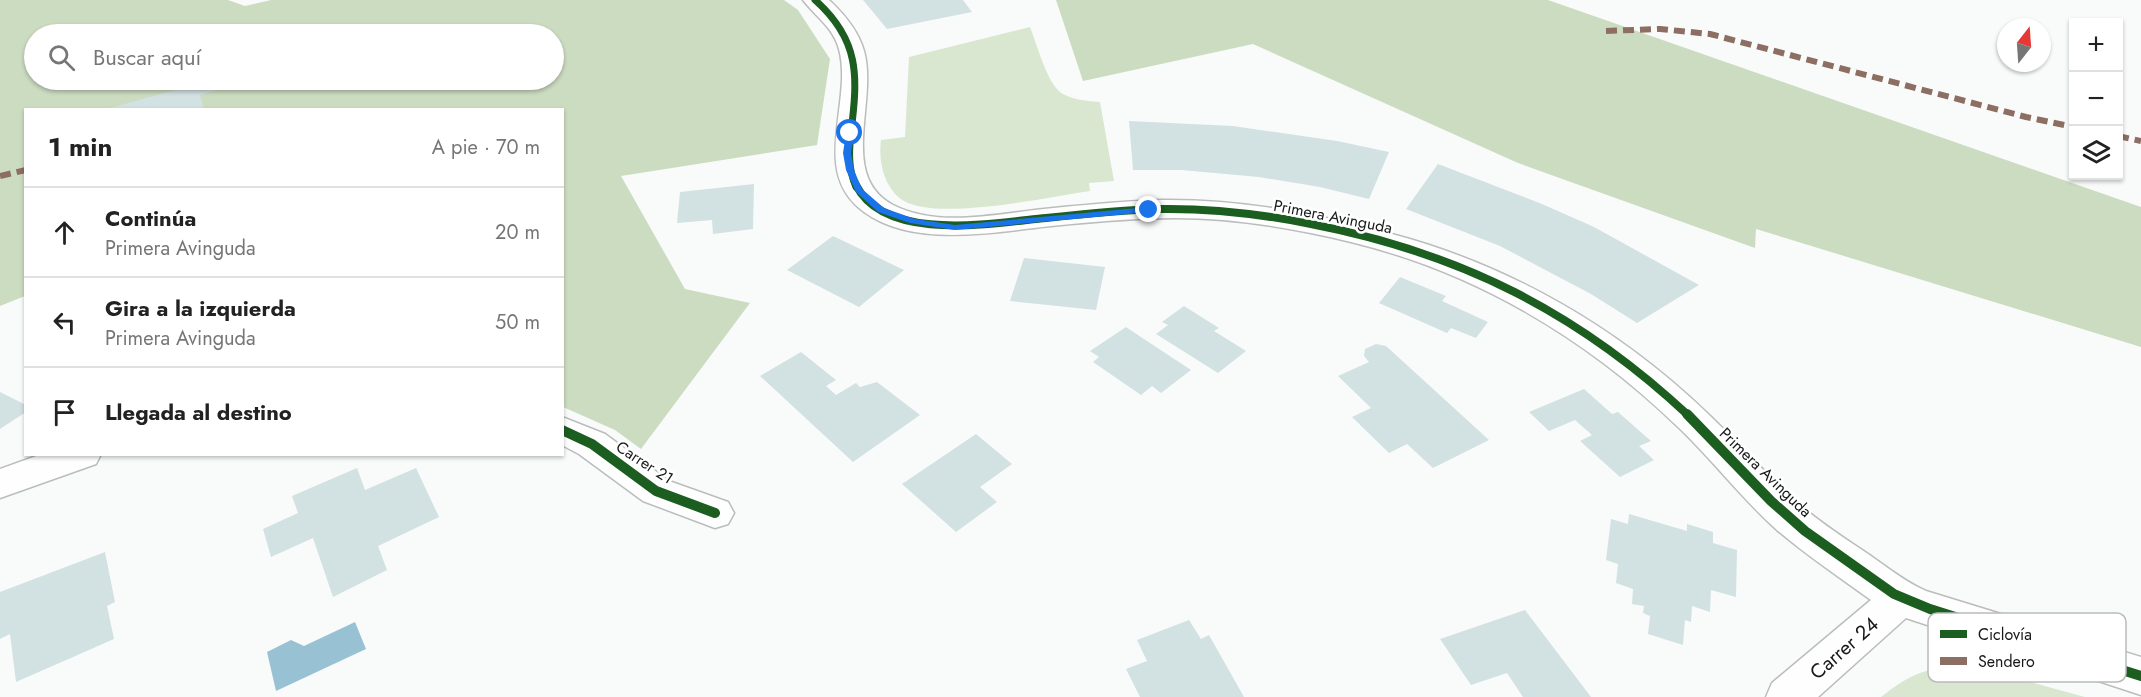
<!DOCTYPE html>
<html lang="es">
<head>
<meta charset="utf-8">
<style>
	:root { --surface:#fff; --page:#f6f6f6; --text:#222; --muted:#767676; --line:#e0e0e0 }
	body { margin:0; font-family:Jost,sans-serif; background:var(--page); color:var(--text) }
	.controls { position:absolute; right:18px; top:18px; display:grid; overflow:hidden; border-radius:0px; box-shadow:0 2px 4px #0004 }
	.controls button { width:54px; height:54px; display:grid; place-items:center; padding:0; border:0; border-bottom:2px solid var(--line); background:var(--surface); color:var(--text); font:30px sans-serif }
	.compass { position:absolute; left:1997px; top:18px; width:54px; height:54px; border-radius:50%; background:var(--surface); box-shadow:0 2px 4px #0004; rotate:17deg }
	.stop { position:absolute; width:18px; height:18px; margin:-14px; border:4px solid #1a73e8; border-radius:50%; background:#fff }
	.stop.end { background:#1a73e8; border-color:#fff; box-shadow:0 2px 6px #0008 }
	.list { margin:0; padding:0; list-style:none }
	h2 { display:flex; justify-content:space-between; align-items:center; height:78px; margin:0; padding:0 24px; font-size:26px }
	h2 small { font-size:20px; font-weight:400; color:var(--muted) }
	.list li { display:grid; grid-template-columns:39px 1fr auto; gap:18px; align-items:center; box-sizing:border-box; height:90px; padding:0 24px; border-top:2px solid var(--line) }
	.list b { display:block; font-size:22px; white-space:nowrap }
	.list p { margin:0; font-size:20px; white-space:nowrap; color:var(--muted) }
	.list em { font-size:20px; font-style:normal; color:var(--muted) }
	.icon { flex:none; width:33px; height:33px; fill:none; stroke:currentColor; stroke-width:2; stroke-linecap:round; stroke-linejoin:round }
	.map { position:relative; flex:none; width:2141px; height:697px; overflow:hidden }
	.search { position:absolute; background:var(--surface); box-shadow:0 2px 4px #0004; left:24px; top:24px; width:540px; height:66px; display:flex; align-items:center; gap:15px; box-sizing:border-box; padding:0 21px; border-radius:33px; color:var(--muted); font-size:22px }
	.panel { position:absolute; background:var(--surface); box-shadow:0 2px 4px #0004; left:24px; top:108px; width:540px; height:348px; border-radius:0px }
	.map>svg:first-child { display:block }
</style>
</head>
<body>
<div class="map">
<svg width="2141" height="697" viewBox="0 0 2141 697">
	<rect width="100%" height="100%" fill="#f9fbfa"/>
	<!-- green -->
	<path fill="#d9e7d0" d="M1030,27C1037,44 1047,85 1063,94C1074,100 1088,101 1100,102L1114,181L1089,183L1090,191C1049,197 938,221 904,201C884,189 878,161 881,140L905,137L909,57Z
		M1953,666L1997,673L2085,697H1881C1907,677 1919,670 1953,666Z"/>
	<!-- forest -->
	<path fill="#cbdcc1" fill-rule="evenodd" d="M0,0H228L245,6L271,0H784L798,10L830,59L817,145L621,176L685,289L750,303L641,449L615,430L563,407L562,110H26L25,296L0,306ZM34,34H554V80H34Z
		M1056,0H1548L2141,207V347L1756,229L1755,248L1518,163L1253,44L1083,81Z"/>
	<!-- water -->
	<path fill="#98c2d4" d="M355,622L366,649L276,691L267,652L291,640L304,646Z"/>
	<!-- building -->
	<path fill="#d2e1e2" d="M863,0H963L972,12L887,29Z
		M211,80H221L223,88L200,95L204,110H103Z
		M1129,121L1233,126L1337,141L1389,152L1369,199L1320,187L1259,177L1181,170H1133Z
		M1438,164L1542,204L1594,227L1699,285L1637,323L1591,294L1500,246L1406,209Z
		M754,184L753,229L713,234L712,220L677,223L680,192Z
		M833,236L904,270L859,307L787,270Z
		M1024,258L1105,267L1096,310L1010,301Z
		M1400,277L1446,296L1442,301L1488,322L1476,338L1451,328L1447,333L1379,303Z
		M1184,306L1219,328L1214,331L1246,351L1218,373L1156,334L1168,325L1162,322Z
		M1126,327L1147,341L1191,370L1161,393L1152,386L1141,395L1093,362L1099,357L1090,351Z
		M1376,344L1386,346L1489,440L1433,468L1407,444L1389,453L1352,417L1371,408L1338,376L1369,362L1364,356L1365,349Z
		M801,352L836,380L826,386L836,395L856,383L860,387L877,382L920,415L853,462L760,376Z
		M1584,389L1612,414L1618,412L1651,441L1639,446L1654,460L1620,477L1580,441L1592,435L1575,420L1549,431L1529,412Z
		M0,392L26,405V412L0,429Z
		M976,434L1012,464L980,487L997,502L956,532L902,484Z
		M357,468L365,490L416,468L439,517L378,546L387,570L333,597L313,538L271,557L263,529L298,513L292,496Z
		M1629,514L1687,531V524L1713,532V543L1737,550L1736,597L1711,590L1710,612L1692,606L1691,622L1685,620L1683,645L1648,634L1650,616L1643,613L1644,606L1632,604L1633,589L1616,583L1618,564L1606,560L1611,519L1628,524Z
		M105,552L115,602L107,606L114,639L16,682L10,634L0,639V592Z
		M1525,610L1591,697H1523L1507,673L1471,685L1440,639Z
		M1189,620L1201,639L1209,635L1244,697H1140L1126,669L1147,661L1137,640Z"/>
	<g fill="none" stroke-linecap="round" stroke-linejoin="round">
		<!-- minor casing -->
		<g stroke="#bbbdbc" stroke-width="3">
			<path id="minor" d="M803,0H829C844,14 858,30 864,51C878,101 838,176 893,205C938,228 996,214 1044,209C1083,205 1122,201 1162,200C1238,199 1315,213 1388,233C1508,264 1617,327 1706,412C1738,442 1767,476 1800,505C1821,523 1844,538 1868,554C1887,567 1905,582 1926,591L2141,657V695L1906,618L1818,697H1766L1772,683L1871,600C1839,577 1806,555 1777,530C1741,498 1712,459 1677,426C1586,338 1475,272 1351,242C1294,228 1234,218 1175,218C1133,218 1092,222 1051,226C993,232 907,250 858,207C812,167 853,100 839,49C833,27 816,17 803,0Z
				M562,417L605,434L669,481L728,502L734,513L728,524L715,528L643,501L579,454L562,445Z
				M42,454H101L96,464L0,498V469Z"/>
		</g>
		<!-- minor -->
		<use href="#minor" fill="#fefefe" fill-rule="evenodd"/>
		<!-- quiet -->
		<path stroke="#8d6e63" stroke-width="6" stroke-dasharray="11 6" stroke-linecap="butt" d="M1606,31L1660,29L1710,34L2026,117L2074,127
			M2118,136L2141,141
			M0,176L26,170"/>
		<!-- cycleway-far2 casing -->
		<g stroke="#fff" stroke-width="10">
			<path id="cycleway-far2" d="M815,0C860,40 858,76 851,132C849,151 848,169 856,187"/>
		</g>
		<!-- cycleway-far1 casing -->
		<g stroke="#fff" stroke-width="12">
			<path id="cycleway-far1" d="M856,185C885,243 994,223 1046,218C1083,214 1121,210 1158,209C1209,208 1261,214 1311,224C1460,253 1578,312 1689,416"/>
		</g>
		<!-- cycleway casing -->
		<g stroke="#fff" stroke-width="14">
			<path id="cycleway" d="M1687,414L1771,501L1805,531L1894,594L1930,609L2141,676
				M562,430L592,444L656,491L715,513"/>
		</g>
		<!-- cycleway-far2 -->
		<use href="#cycleway-far2" stroke="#1b5e20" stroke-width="7"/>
		<!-- cycleway-far1 -->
		<use href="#cycleway-far1" stroke="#1b5e20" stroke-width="8"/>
		<!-- cycleway -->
		<use href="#cycleway" stroke="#1b5e20" stroke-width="10"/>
	</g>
	<!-- route -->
	<path fill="#1a73e8" d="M850,131L854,133L851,153L854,170L862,189L884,208L915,219L955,225L1149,207L1153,210L1149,212L955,230L910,223L878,212L856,192L846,170L843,153L846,133Z"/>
	<g text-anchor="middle" stroke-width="5" stroke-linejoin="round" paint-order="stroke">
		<!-- street labels -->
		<g font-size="16" fill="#171818" stroke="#fff">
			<text transform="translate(1333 216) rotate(11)" y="6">Primera Avinguda</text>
			<text transform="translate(645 462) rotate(33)" y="6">Carrer 21</text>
			<text transform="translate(1766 472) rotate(44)" y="6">Primera Avinguda</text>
		</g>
		<!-- near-street labels -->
		<g font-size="20" fill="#171818" stroke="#fff">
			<text transform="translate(1844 648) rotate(-41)" y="7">Carrer 24</text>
		</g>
	</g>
	<!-- legend -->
	<rect x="1928" y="613" width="198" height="69" rx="9" fill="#fff" stroke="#b9baba" stroke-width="1.5"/>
	<rect x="1940" y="630" width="27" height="8" fill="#1b5e20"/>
	<rect x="1940" y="657" width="27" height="8" fill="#8d6e63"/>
	<g font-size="16" fill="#171818">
		<text x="1978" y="640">Ciclovía</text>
		<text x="1978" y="667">Sendero</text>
	</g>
</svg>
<div class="controls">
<button>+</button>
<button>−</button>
<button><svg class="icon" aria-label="layers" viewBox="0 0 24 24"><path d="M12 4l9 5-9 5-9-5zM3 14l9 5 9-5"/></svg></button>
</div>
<svg class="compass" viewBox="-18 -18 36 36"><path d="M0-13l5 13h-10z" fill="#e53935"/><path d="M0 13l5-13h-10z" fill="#767676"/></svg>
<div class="stop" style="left:850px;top:133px"></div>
<div class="stop end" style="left:1149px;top:210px"></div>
<div class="search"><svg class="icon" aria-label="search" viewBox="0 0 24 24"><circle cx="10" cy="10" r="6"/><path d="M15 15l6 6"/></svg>Buscar aquí</div>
<section class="panel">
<h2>1 min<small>A pie · 70 m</small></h2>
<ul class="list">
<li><svg class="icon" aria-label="ahead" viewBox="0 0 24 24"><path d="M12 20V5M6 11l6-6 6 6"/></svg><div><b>Continúa</b><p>Primera Avinguda</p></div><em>20 m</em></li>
<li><svg class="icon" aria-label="left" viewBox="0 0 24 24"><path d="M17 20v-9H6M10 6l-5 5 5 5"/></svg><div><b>Gira a la izquierda</b><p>Primera Avinguda</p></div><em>50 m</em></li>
<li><svg class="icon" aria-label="arrive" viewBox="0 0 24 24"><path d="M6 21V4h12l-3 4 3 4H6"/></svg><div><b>Llegada al destino</b></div></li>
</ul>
</section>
</div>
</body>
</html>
